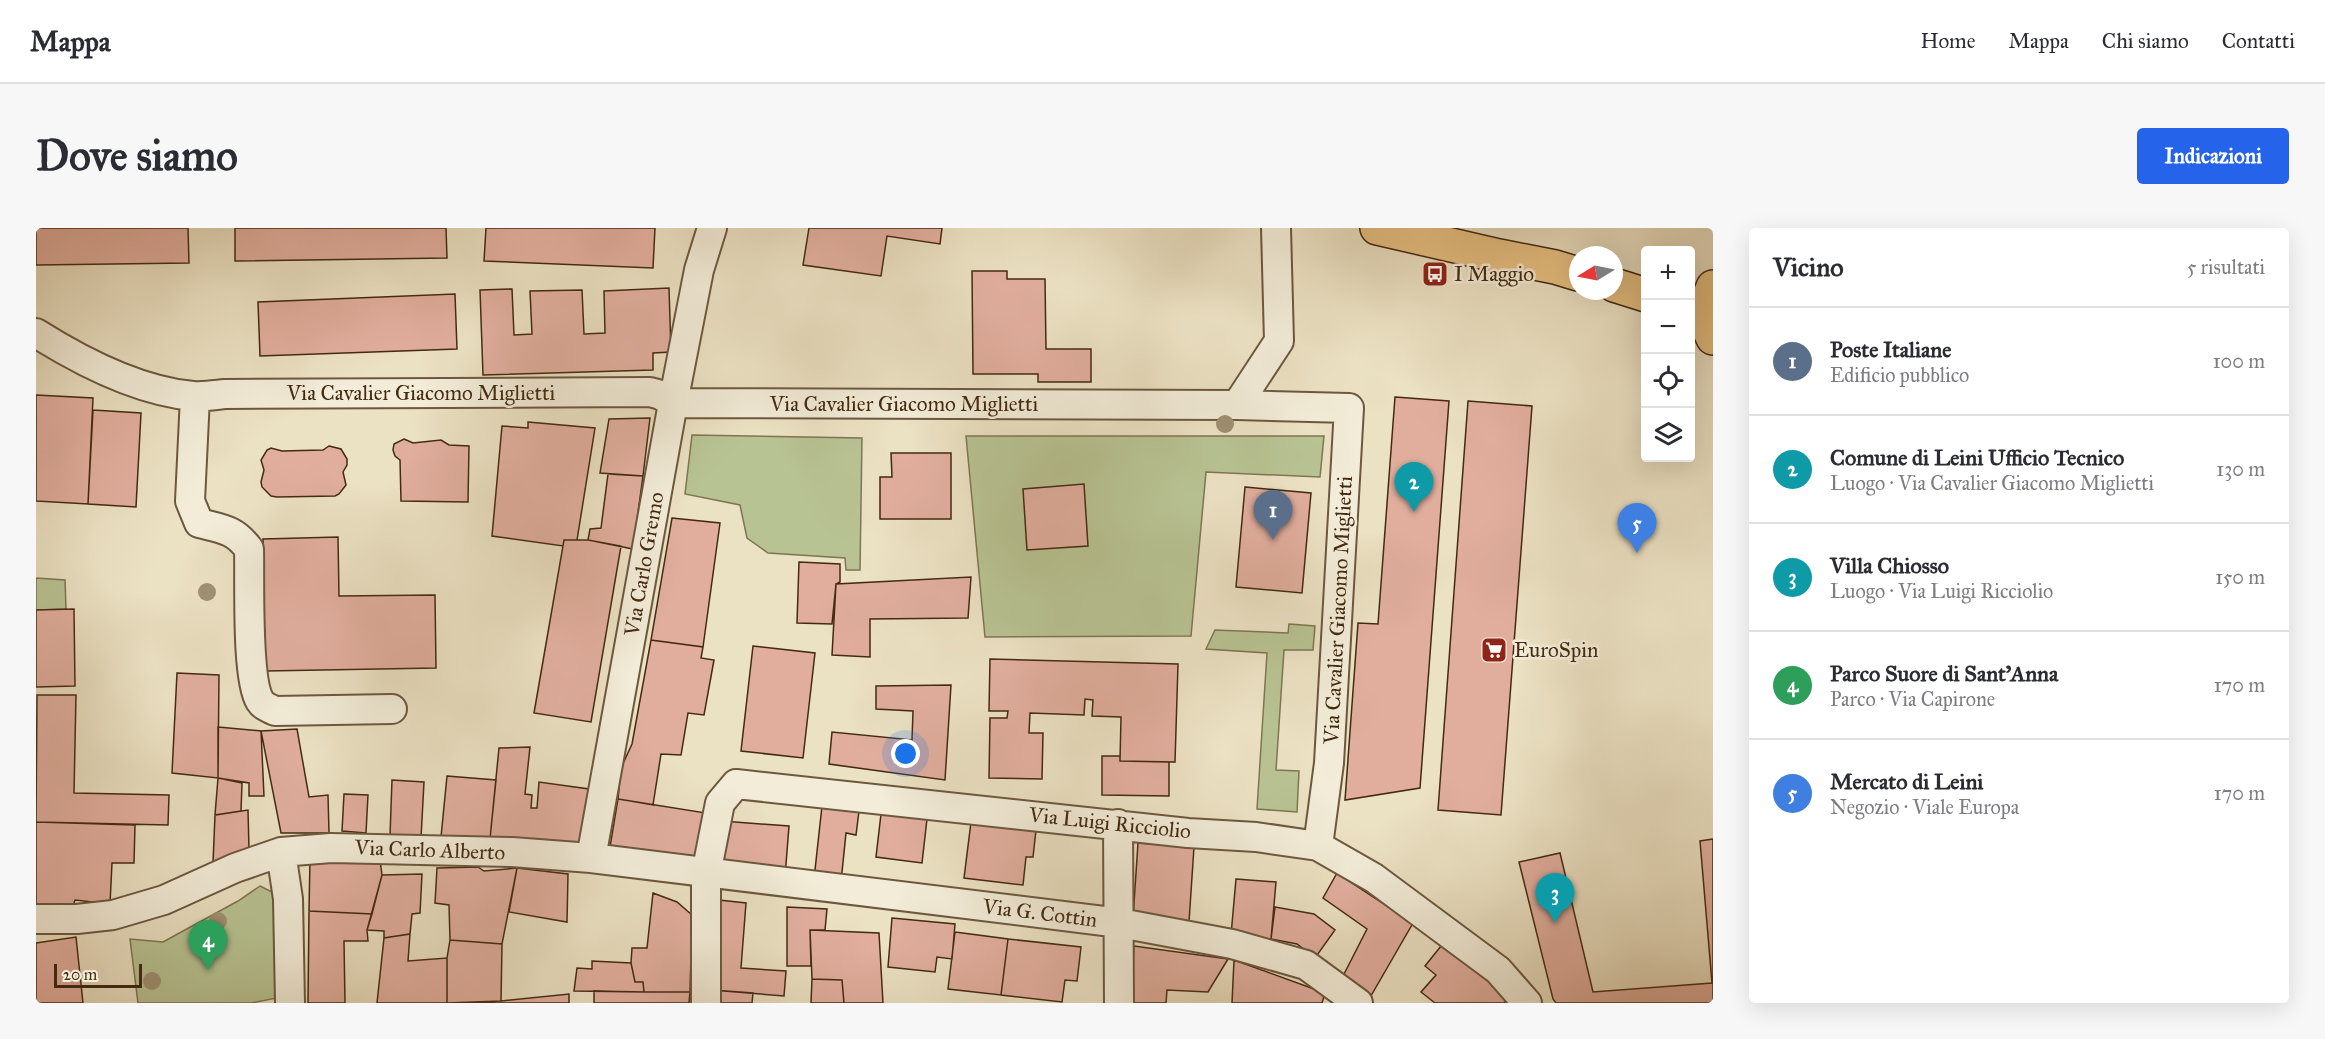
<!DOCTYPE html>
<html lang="it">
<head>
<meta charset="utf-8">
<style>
	:root { --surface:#fff; --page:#f7f7f7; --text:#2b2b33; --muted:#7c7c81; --line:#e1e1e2; --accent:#2563eb }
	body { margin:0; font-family:"IM FELL Great Primer",serif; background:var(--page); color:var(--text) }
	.controls { position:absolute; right:18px; top:18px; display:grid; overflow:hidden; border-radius:6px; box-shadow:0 6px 24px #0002 }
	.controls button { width:54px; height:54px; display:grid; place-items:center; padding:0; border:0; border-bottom:2px solid var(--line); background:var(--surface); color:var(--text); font:30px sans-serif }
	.compass { position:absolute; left:1533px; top:18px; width:54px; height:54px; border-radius:50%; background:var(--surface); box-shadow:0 6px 24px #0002; rotate:260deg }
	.scale { position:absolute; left:18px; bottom:15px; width:88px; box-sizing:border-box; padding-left:6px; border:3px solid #432a11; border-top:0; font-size:16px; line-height:21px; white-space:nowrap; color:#432a11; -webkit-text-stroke:4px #f2ecd8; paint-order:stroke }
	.you { position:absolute; left:870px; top:526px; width:21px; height:21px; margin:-15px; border:4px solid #fff; border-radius:50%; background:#1a73e8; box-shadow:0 0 0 9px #1a73e833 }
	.badge { display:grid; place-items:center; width:39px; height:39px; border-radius:50%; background:var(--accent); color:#fff; font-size:20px; font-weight:700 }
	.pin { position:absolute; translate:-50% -50px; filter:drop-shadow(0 2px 3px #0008) }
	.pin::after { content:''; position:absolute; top:32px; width:21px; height:18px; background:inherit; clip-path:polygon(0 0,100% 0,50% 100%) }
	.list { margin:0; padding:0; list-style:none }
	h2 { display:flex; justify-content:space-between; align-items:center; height:78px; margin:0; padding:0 24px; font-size:26px }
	h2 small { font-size:20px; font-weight:400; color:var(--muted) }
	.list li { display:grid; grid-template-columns:39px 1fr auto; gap:18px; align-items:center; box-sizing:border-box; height:108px; padding:0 24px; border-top:2px solid var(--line) }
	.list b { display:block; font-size:22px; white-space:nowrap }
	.list p { margin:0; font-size:20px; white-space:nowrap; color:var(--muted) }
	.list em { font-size:20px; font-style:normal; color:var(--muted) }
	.icon { flex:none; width:33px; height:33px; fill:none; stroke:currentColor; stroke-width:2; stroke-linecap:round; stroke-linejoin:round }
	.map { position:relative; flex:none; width:1677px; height:775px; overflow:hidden; border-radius:6px }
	header { display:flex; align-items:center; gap:36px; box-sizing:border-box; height:84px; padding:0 30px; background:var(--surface); border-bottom:2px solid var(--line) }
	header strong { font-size:28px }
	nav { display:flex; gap:33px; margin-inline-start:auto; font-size:21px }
	.intro { display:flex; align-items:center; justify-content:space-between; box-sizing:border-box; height:144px; padding:0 36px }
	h1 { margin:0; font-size:42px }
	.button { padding:15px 27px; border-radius:6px; background:var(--accent); color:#fff; font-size:21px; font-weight:700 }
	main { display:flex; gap:36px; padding:0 36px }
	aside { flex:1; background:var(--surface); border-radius:6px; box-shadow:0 6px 24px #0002 }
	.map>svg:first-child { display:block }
</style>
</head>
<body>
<header>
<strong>Mappa</strong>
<nav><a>Home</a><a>Mappa</a><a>Chi siamo</a><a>Contatti</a></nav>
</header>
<div class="intro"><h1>Dove siamo</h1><a class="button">Indicazioni</a></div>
<main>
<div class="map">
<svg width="1677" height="775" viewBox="0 0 1677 775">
	<rect width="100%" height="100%" fill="#ebe1c3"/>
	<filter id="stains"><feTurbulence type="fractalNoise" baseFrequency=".00333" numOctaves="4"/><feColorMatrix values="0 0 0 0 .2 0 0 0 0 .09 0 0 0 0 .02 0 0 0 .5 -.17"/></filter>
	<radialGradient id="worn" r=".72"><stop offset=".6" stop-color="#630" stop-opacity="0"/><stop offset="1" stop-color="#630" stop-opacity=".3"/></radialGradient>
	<!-- green -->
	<path fill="#b8c393" stroke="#7e7652" stroke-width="1.5" d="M656,207L826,210L824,342H810L809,330L732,325L711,310L704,277L649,266Z
		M930,208H1288L1284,249L1170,244L1155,408L949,409Z
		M0,350L29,352L30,381L0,382Z
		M1253,396L1279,398L1277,422H1248L1240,542L1263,543L1261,584L1221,581L1231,425L1170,421L1179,402L1252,405Z
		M224,658L248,670L246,769L215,775H102L94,711L127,714L202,673Z"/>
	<!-- building -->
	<path fill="#e1ae9e" stroke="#432a11" stroke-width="1.5" d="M0,0H152L153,35L0,37Z
		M199,0H410L411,30L199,33Z
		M450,0H619L617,40L448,33Z
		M773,0H906L904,16L851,8L845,48L767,37Z
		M936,43H971V51H1009L1010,121H1055V154H1002V146H937Z
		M633,60L635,124L617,125V142L447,147L444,62L476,61L478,107L496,106L494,63L546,62L548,106L569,105L568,63Z
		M419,66L421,121L224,128L222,74Z
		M0,167L57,170L52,276L0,273Z
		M1359,169L1413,173L1384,560L1309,572L1322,395L1342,396Z
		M1432,173L1496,178L1465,587L1402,582Z
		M57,182L105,185L100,279L52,276Z
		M614,190L607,248L564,245L573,191Z
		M492,194L559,200L541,312H528L527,318L456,308L466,198L492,200Z
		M368,211L377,215L405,212L413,217L433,218L432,274L365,273L364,232L359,228L357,222L358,216Z
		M293,218L305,221L311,231V237L307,244L310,257L303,266L299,268L241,269L235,268L226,259L225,254L228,242L225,232L231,222L235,220L246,223L287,222Z
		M855,225H915V291H844V249H856Z
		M572,246L607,248L597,321L552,312L554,301L565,300Z
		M1048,256L1052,318L991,322L987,261Z
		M1209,259L1275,265L1266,365L1200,359Z
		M636,290L684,295L667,419L615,412Z
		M302,309L303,368L399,367L400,440L229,443L227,311Z
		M528,312H552L585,318L555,494L498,485Z
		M763,334L804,336V354L800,356L796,396L761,395Z
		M935,349L932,390L834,391V429L796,427L800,356Z
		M38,381L39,458L0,459V382Z
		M615,412L667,419L665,430L678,432L668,487L652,485L645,527L625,526L617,577L582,571L585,540L596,516Z
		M717,418L779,425L767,530L705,523Z
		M954,431L1142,436L1139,534L1084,533L1085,489L1056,488L1057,472L1049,471L1048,487L994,485L993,505H1007L1006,551L953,550L954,490H971L972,483H953Z
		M141,445L183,447L182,550L136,545Z
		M915,457L909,552L793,536L796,504L876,512L877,483L840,481V458Z
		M1,467H40L38,565L133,567L132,597L0,594Z
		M182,499L225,503L228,568H213V555L182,550Z
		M261,501L273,569L292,567L293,605H245L225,503Z
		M494,519L489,566L496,567L495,580H501L503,554L553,561L543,623L454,611L463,520Z
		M1066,528H1084V533L1133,534V568L1066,567Z
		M411,548L460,552L454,611L405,609Z
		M182,550L206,555L205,583L179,587Z
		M356,552L388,554L385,610L354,608Z
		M308,566L332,567L330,605L306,603Z
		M582,571L670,585L661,638L573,625Z
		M786,578L823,583L820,607L810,605L805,654L778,651Z
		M212,582L213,622L177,635L179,587Z
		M845,586L891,591L886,635L840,629Z
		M686,593L753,598L749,649L679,641Z
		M0,594L99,597L98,635H76L74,676L39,672L37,678L0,677Z
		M935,594L1000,602L997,629H990L987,657L928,650Z
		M1677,611V775H1520L1517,771L1483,634L1524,625L1557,764L1676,755L1664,613Z
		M1102,615L1158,619L1153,694L1097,690Z
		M274,631L344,632L346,647L336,686L273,683Z
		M442,639L448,643L481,640L466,716L414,712L413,677L399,675L401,640Z
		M481,640L532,646L531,694L473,684Z
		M1301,645L1377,695L1332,773L1305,752L1331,701L1287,670Z
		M386,646L384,685L376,686L374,706L348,710V703L331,702L346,647Z
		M1200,651L1240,654L1235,711L1195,707Z
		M617,665L641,674L656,687L654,764H608L607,754H599L595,735L596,720H611Z
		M683,672L710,675L705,740L750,743L748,768L676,762Z
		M751,679L791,681L789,702H774L775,738H751Z
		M1239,679L1278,686L1299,702L1279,730L1261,716L1235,711Z
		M273,683L336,686L331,702L332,713H308L309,775H272Z
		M856,690L919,696L916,731L901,729L899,744L852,739Z
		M774,702L843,705L847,775H808L806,752L776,751Z
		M919,704L972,711L965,767L912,761Z
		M374,706L372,733L411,730V775H341L348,710Z
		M40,709L47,775H0V715Z
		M972,711L1045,719L1041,753L1029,752L1026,774L965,767Z
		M414,712L466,716L465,773L411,775V730Z
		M1409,713L1475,767L1468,775H1399L1385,764L1400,747L1389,738Z
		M1098,718L1192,731L1172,764L1131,762L1130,775H1094Z
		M1198,732L1289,765L1286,775H1196Z
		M556,733L595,735L599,754H607L608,764L538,763L541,740L556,741Z
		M776,751L806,752L808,775H775Z
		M676,762L717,765L716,775H676Z
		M558,763L608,764H654L653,775H558Z
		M533,766V775H430L465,773Z"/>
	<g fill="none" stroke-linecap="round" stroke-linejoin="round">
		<!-- minor casing -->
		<g stroke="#6d583e" stroke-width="32">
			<path id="minor" d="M0,105C46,134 102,163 157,168C167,169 179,167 189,166L614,164L625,167L637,175L1201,177L1313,180L1293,535L1282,618
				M159,169L154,273L163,295C186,301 198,301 213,321C214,352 210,451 224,473C227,478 233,480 239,483L356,481
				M1201,177L1243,113L1240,0
				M1082,596L1083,775
				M245,624L252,671L254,775
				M555,630L637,175L663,42L676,0
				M0,691H41L77,687L128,672L199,640L245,624L295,620L476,624L555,630L1084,695L1196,716L1270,737L1322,775
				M670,775V646L684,575L700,556L1152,605L1220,609L1282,618L1338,650L1462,742L1491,775"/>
		</g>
		<!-- major casing -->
		<g stroke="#432a11" stroke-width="36">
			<path id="major" d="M1341,0L1463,28L1519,39L1542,46
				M1578,57L1610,67
				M1677,59C1669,77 1667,92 1677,110"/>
		</g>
		<!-- minor -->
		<use href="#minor" stroke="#f2ecd8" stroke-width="28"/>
		<!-- major -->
		<use href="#major" stroke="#e6c082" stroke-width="33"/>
	</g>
	<!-- trees -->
	<g fill="#9f9173">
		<circle cx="1189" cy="196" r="9"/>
		<circle cx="171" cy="364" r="9"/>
		<circle cx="182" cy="693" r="9"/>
		<circle cx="116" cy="753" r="9"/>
	</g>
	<!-- icons -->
	<defs>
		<g id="bus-square" transform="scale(1.35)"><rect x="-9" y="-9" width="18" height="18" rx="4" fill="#8f2418" stroke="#f2ecd8"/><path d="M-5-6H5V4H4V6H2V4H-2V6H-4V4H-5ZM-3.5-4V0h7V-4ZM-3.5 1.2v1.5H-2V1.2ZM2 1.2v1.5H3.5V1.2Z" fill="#fff"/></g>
		<g id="supermarket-square" transform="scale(1.35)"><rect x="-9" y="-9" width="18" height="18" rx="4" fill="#8f2418" stroke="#f2ecd8"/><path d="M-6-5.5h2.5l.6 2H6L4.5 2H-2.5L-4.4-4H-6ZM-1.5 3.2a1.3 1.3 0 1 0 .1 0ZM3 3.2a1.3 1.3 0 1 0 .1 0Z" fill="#fff"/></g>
	</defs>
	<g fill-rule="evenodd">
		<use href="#bus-square" x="1399" y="46"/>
		<use href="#supermarket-square" x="1458" y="422"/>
	</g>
	<g text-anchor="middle" stroke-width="5" stroke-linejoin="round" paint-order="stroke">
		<!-- poi labels -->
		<g font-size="21" fill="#432a11" stroke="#f2ecd8" text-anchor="start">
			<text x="1418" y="53">I Maggio</text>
			<text x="1478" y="429">EuroSpin</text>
		</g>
		<!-- street labels -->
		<g font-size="21" fill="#432a11" stroke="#f2ecd8">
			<text x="385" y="172">Via Cavalier Giacomo Miglietti</text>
			<text x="868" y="183">Via Cavalier Giacomo Miglietti</text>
			<text transform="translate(608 336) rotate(-80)" y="7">Via Carlo Gremo</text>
			<text transform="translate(1302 382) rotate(-87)" y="7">Via Cavalier Giacomo Miglietti</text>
			<text transform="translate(1074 595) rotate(6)" y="7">Via Luigi Ricciolio</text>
			<text transform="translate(394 622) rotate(2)" y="7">Via Carlo Alberto</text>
			<text transform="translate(1004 685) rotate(7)" y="7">Via G. Cottin</text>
		</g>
	</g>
	<rect width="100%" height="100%" filter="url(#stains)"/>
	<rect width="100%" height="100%" fill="url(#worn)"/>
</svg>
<div class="controls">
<button>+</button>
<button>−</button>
<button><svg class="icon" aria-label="locate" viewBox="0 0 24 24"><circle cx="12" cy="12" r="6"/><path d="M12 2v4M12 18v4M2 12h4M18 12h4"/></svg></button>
<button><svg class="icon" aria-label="layers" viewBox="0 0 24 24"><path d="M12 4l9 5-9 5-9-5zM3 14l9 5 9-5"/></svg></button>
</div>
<svg class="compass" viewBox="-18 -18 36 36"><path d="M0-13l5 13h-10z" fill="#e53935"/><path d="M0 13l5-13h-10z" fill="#7c7c81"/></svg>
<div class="scale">20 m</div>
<div class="you"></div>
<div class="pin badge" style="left:1237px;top:312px;background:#5c6f8a">1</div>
<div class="pin badge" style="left:1378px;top:284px;background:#0f9aa8">2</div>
<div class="pin badge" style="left:1519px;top:695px;background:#0f9aa8">3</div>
<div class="pin badge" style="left:172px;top:742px;background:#2e9e5b">4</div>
<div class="pin badge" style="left:1601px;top:325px;background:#3f7fe0">5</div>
</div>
<aside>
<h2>Vicino<small>5 risultati</small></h2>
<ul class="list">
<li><span class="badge" style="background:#5c6f8a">1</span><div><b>Poste Italiane</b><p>Edificio pubblico</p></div><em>100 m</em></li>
<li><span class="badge" style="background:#0f9aa8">2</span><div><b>Comune di Leini Ufficio Tecnico</b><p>Luogo · Via Cavalier Giacomo Miglietti</p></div><em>130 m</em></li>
<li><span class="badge" style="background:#0f9aa8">3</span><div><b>Villa Chiosso</b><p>Luogo · Via Luigi Ricciolio</p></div><em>150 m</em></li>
<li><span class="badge" style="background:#2e9e5b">4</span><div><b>Parco Suore di Sant'Anna</b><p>Parco · Via Capirone</p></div><em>170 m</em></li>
<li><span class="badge" style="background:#3f7fe0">5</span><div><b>Mercato di Leini</b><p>Negozio · Viale Europa</p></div><em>170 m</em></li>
</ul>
</aside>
</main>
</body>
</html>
